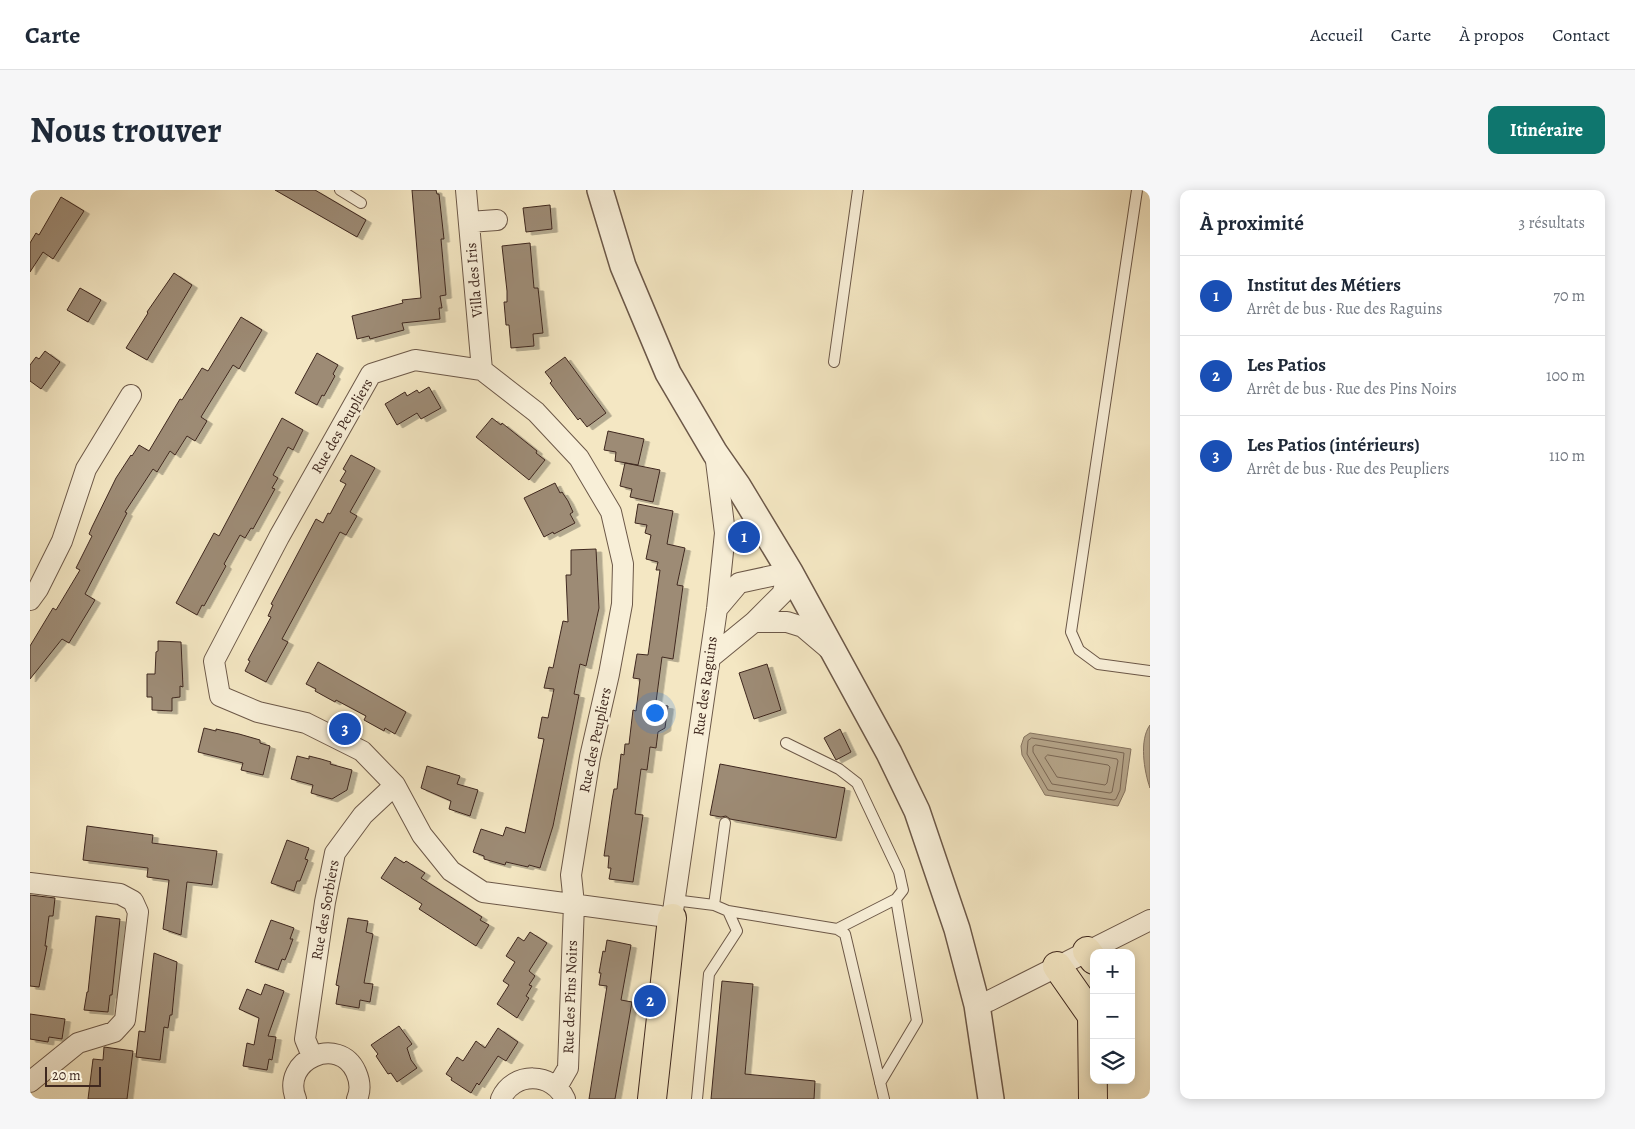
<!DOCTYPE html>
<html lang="fr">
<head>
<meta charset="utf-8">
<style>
	:root { --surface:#fff; --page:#f6f6f7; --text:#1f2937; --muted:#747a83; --line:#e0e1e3; --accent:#0f766e }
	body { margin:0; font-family:Alegreya,serif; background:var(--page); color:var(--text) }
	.controls { position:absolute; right:15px; bottom:15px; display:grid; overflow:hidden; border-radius:10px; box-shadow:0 2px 12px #0003 }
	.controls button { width:45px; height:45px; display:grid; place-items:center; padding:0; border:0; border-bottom:1px solid var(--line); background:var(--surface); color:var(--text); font:25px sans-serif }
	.scale { position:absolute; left:15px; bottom:12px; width:56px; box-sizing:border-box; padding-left:5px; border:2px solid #3f281f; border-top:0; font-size:14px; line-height:18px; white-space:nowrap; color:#3f281f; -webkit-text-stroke:4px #f8efd8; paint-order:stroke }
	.you { position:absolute; left:624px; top:522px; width:18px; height:18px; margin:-12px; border:4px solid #fff; border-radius:50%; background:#1a73e8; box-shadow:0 0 0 8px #1a73e833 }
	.badge { display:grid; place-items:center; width:32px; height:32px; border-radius:50%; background:var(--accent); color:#fff; font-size:16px; font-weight:700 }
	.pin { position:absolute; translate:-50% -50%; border:2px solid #fff; box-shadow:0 1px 5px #0006 }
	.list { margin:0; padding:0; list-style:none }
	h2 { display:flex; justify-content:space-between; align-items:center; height:65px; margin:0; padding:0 20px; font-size:21px }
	h2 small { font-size:16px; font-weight:400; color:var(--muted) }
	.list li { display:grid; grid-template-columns:32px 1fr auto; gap:15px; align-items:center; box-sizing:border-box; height:80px; padding:0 20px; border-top:1px solid var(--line) }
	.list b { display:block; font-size:19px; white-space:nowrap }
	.list p { margin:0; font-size:16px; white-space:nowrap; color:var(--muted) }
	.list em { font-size:16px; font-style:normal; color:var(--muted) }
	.icon { flex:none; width:28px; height:28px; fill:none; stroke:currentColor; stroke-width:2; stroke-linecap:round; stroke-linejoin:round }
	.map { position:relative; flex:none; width:1120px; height:909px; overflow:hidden; border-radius:10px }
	header { display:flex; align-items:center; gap:30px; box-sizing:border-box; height:70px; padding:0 25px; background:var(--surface); border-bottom:1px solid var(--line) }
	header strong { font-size:24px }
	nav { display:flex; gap:28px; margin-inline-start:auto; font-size:18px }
	.intro { display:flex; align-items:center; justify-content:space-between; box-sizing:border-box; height:120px; padding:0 30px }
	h1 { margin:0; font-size:35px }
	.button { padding:12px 22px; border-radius:10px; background:var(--accent); color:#fff; font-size:18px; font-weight:700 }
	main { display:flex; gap:30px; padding:0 30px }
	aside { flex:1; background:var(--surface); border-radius:10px; box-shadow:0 2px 12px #0003 }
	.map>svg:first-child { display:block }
</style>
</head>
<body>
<header>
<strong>Carte</strong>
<nav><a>Accueil</a><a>Carte</a><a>À propos</a><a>Contact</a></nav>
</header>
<div class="intro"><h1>Nous trouver</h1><a class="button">Itinéraire</a></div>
<main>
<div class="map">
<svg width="1120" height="909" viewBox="0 0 1120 909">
	<defs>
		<filter id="shadow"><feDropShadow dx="5.5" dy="3" stdDeviation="0" flood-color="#0004"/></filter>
	</defs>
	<rect width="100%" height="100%" fill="#f4e7c3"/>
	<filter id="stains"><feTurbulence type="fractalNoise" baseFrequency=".004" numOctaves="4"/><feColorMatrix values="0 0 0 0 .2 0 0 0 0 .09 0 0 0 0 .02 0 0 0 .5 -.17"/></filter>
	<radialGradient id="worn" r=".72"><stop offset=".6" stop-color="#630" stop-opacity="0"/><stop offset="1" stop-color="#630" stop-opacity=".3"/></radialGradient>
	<!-- water -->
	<path fill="#b6a68b" stroke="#867460" d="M1120,535V598C1114,581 1109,550 1120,535Z
		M1000,543L1101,559L1095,601L1088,616L1015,605L992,565L991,556L994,547Z"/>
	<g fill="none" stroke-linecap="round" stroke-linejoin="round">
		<!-- shore -->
		<path stroke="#7a6755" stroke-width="1" d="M1002,548L1094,563L1090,600L1086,609L1084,610L1018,600L997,564L998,551Z
			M1006,555L1087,569L1088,571L1082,602L1080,603L1022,594L1003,562V557Z
			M1018,565L1078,575L1080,577L1077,593L1075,595L1027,587L1015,568Z"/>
	</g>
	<!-- building -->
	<path fill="#9d8b74" stroke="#3f281f" filter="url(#shadow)" d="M245,0H285L336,30L327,47Z
		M382,0H406L407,4H409L414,49H411L416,105L410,106L412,118H409L410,129L372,133L374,140L340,149L339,146L327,149L322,126L373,113L372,110L391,108Z
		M31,7L54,21L23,69L13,62L0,82V53L6,43L9,45Z
		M520,15L522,39L496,42L493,18Z
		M500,53L504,98H508L513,143L503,144L504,156L481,158L479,135H476L474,112H477V101L472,56Z
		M144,83L162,95L117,170L96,158L118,123L117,122Z
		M50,98L71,110L58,132L37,120Z
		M211,127L232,140L209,179L203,175L171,227L177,231L165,251L157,246L145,265L140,261L127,282L123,279L95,322L97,323L55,404L65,410L39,453L32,449L0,489V456L23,418L26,420L50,380L46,378L62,346L59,344L62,337L86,288L101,265L102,266L109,255L119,261L150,209L152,210L172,178L178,181Z
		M15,161L30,172L11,199L0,191V175L6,167L9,169Z
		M287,163L308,175L303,184L305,186L294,206L292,205L287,215L265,203Z
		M535,167L576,223L557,237L550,228L548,230L520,193L522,191L515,182Z
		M399,197L411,218L391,229L387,223L367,235L355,214L375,202L377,206L387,200L389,203Z
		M252,228L273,240L263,260L258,257L243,285L248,288L242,298L245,299L223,339L221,338L215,348L210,345L194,374L196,376L174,416L172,415L167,425L146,413L184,343L189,346Z
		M462,228L471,235L472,233L507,261L506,263L515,270L499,290L446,247Z
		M578,241L614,249L608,275L585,271L586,262L574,260Z
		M321,265L345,278L320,322L327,326L316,345L310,342L287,384L252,449L258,452L236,492L215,481L220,471L218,470L241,427L238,426L243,415L241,414L286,329L293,333L298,323L300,324L316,294L310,291L316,281L313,279Z
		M595,273L630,280L623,312L600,307L602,299L590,296Z
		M525,293L530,303L532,302L538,311L543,322L540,324L545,333L524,344L523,342L514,347L494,308Z
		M608,314L643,321L637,354L655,358L647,395L653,396L643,469L632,467L626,512L632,513L631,515L638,516L635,538L628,542L626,558L620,557L617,580L611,579L605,624L613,625L603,692L579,689L581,678H578L579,666H574L582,610L584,599H587L591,564L594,565L595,554H599L603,520L606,521L610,489L603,488L607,464L618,465L630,380H626L628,372L616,369L621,345L615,343L617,335L605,333Z
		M566,359L569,418L556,476L550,474L544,504L549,505L534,581L523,636L510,678L499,675L498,677L476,672L475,675L454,669V666L443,662L451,639L473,646L476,637L495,643L514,549L508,548L512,527L518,528L524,499L514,498L519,477L523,478L533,431L538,432L536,385H541V360Z
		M128,451L151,452L153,497L150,496V507L142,508V521L122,520V507H117V484H125L126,462L128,461Z
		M288,472L376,522L365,544L355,538L354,541L334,530L336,526L306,510L305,512L285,501L286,499L276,494Z
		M737,474L751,520L724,529L709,483Z
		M174,538L186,541V539L209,544L230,550V553L240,556L233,585L211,580L213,573L168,562Z
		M810,539L821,562L806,570L794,548Z
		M267,566L279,569V566L291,569L301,572L300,574L322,580L317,600L302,609L281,603L283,595L261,589Z
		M690,574L815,598L806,648L700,629L696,626L691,627L680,625Z
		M397,576L430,586L427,594L448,600L440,626L419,619L421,611L391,598Z
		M57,636L123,645L122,653L187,661L182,695L157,692L151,745L133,739L139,690L117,687L118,678L53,670Z
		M257,650L279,658L275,669L278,670L270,691H267L264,701L241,693Z
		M365,667L374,673L376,671L395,683L391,688L452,727L450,730L459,735L446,756L389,719L392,714L351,688Z
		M0,705L25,708L23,726H19L15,756H17L9,797L0,796Z
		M66,726L90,729L82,805H80L78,822L54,820L57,802H58Z
		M318,728L338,731L336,742L343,744L334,793L343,794L340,812L330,810L329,818L306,814L309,796L306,795Z
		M241,730L264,738L260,749H263L259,760L255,770L252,769L248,780L225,772Z
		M500,742L517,753L499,781L505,786L499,795L502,796L496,806L499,808L487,828L467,814L479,795L473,791L485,772L476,766L488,747L494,751Z
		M577,750L601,755L591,810L602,812L585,909H559L577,796L569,795L571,783H569L573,761L575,762Z
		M124,763L147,772L142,825H140L138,838L134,837L130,870L106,867L109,841L115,842Z
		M692,791L723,794L715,884L785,891L784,909H681Z
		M235,794L254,801L238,846L246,847L242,870L239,869L237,880L213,876L217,853L224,855L229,828L209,819L217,799L231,805Z
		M0,824L35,829L32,849L19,847L18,852L0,849Z
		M369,836L382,854L377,858L381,870L387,878L367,892L361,883L358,884L346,866L348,864L341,855Z
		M468,838L488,852L476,871L468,866L449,895L447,893L441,903L421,890L422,888L416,884L427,867L433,871L446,851L455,858Z
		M74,857L103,861L97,909H58L63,869L73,870Z"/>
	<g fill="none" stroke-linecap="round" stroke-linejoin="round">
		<!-- service casing -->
		<g stroke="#6c5848" stroke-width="12">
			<path id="service" d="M310,0L331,13
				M1107,0L1041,442L1049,460L1068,474L1120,481
				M804,172L828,0
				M756,553L809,579L827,593L869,682L873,700L866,709L807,739
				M644,710L684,715L698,721L707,741L679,784L667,909
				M684,715L695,633
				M698,721L807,739L815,744L854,909
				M850,893L887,831L866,709"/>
		</g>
		<!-- minor casing -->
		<g stroke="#6c5848" stroke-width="22">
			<path id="minor" d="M436,0L452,180
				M439,32L467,30
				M0,410L8,399L32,351L56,279L101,205
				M724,432H757L773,437L799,459
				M680,468L724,432L752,404L760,382L709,393L687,419
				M0,693L90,704L103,711L108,722L95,830L84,842L48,853L0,892
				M947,815L959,811L1120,730
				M282,866L275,849L295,712L305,663L333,625L365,595
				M527,897L538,878L544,714L541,685L560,567L579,484L592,414L593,374L581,322L549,268L506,222L452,180L385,170L341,184L249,347L184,471L190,506L228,522L276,533L332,561L365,595L392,645L421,681L453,702L630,726L642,728L687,419L695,343L685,263
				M266,909C250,870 309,844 326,882C330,891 331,900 327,909
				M471,909C483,881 523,882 535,909"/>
		</g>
		<!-- tertiary casing -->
		<g stroke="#6c5848" stroke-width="28">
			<path id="tertiary" d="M570,0L593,76L638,183L685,263L708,296L760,382L859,563L887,621L927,739L947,815L961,909"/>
		</g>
		<!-- primary casing -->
		<g stroke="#3f281f" stroke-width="30">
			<path id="primary" d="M1057,761L1064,770
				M1027,776L1062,826L1063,909
				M622,909L642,728"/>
		</g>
		<!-- service -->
		<use href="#service" stroke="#f8efd8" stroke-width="10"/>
		<!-- minor -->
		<use href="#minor" stroke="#f8efd8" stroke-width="20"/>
		<!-- tertiary -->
		<use href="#tertiary" stroke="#f8efd8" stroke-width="25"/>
		<!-- primary -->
		<use href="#primary" stroke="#f4e7c3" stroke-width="28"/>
	</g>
	<g text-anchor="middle" stroke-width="5" stroke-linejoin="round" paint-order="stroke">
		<!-- street labels -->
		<g font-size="15" fill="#3f281f" stroke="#f8efd8">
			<text transform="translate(444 90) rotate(-95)" y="5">Villa des Iris</text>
			<text transform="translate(312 236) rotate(-60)" y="5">Rue des Peupliers</text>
			<text transform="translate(675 496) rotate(-82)" y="5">Rue des Raguins</text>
			<text transform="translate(565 550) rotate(-78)" y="5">Rue des Peupliers</text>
			<text transform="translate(295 720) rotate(-80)" y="5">Rue des Sorbiers</text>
			<text transform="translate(540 807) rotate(-88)" y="5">Rue des Pins Noirs</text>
		</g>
	</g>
	<rect width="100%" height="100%" filter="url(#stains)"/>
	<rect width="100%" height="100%" fill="url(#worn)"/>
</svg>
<div class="controls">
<button>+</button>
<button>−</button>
<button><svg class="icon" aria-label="layers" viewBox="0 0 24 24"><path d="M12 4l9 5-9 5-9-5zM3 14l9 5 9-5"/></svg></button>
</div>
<div class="scale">20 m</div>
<div class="you"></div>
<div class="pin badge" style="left:714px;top:347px;background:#1a4fb4">1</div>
<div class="pin badge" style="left:620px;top:811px;background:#1a4fb4">2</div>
<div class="pin badge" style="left:315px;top:539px;background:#1a4fb4">3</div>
</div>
<aside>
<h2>À proximité<small>3 résultats</small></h2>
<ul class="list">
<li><span class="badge" style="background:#1a4fb4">1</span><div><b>Institut des Métiers</b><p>Arrêt de bus · Rue des Raguins</p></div><em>70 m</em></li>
<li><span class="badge" style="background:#1a4fb4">2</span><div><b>Les Patios</b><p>Arrêt de bus · Rue des Pins Noirs</p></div><em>100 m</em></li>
<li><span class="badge" style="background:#1a4fb4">3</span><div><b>Les Patios (intérieurs)</b><p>Arrêt de bus · Rue des Peupliers</p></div><em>110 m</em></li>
</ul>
</aside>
</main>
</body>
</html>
